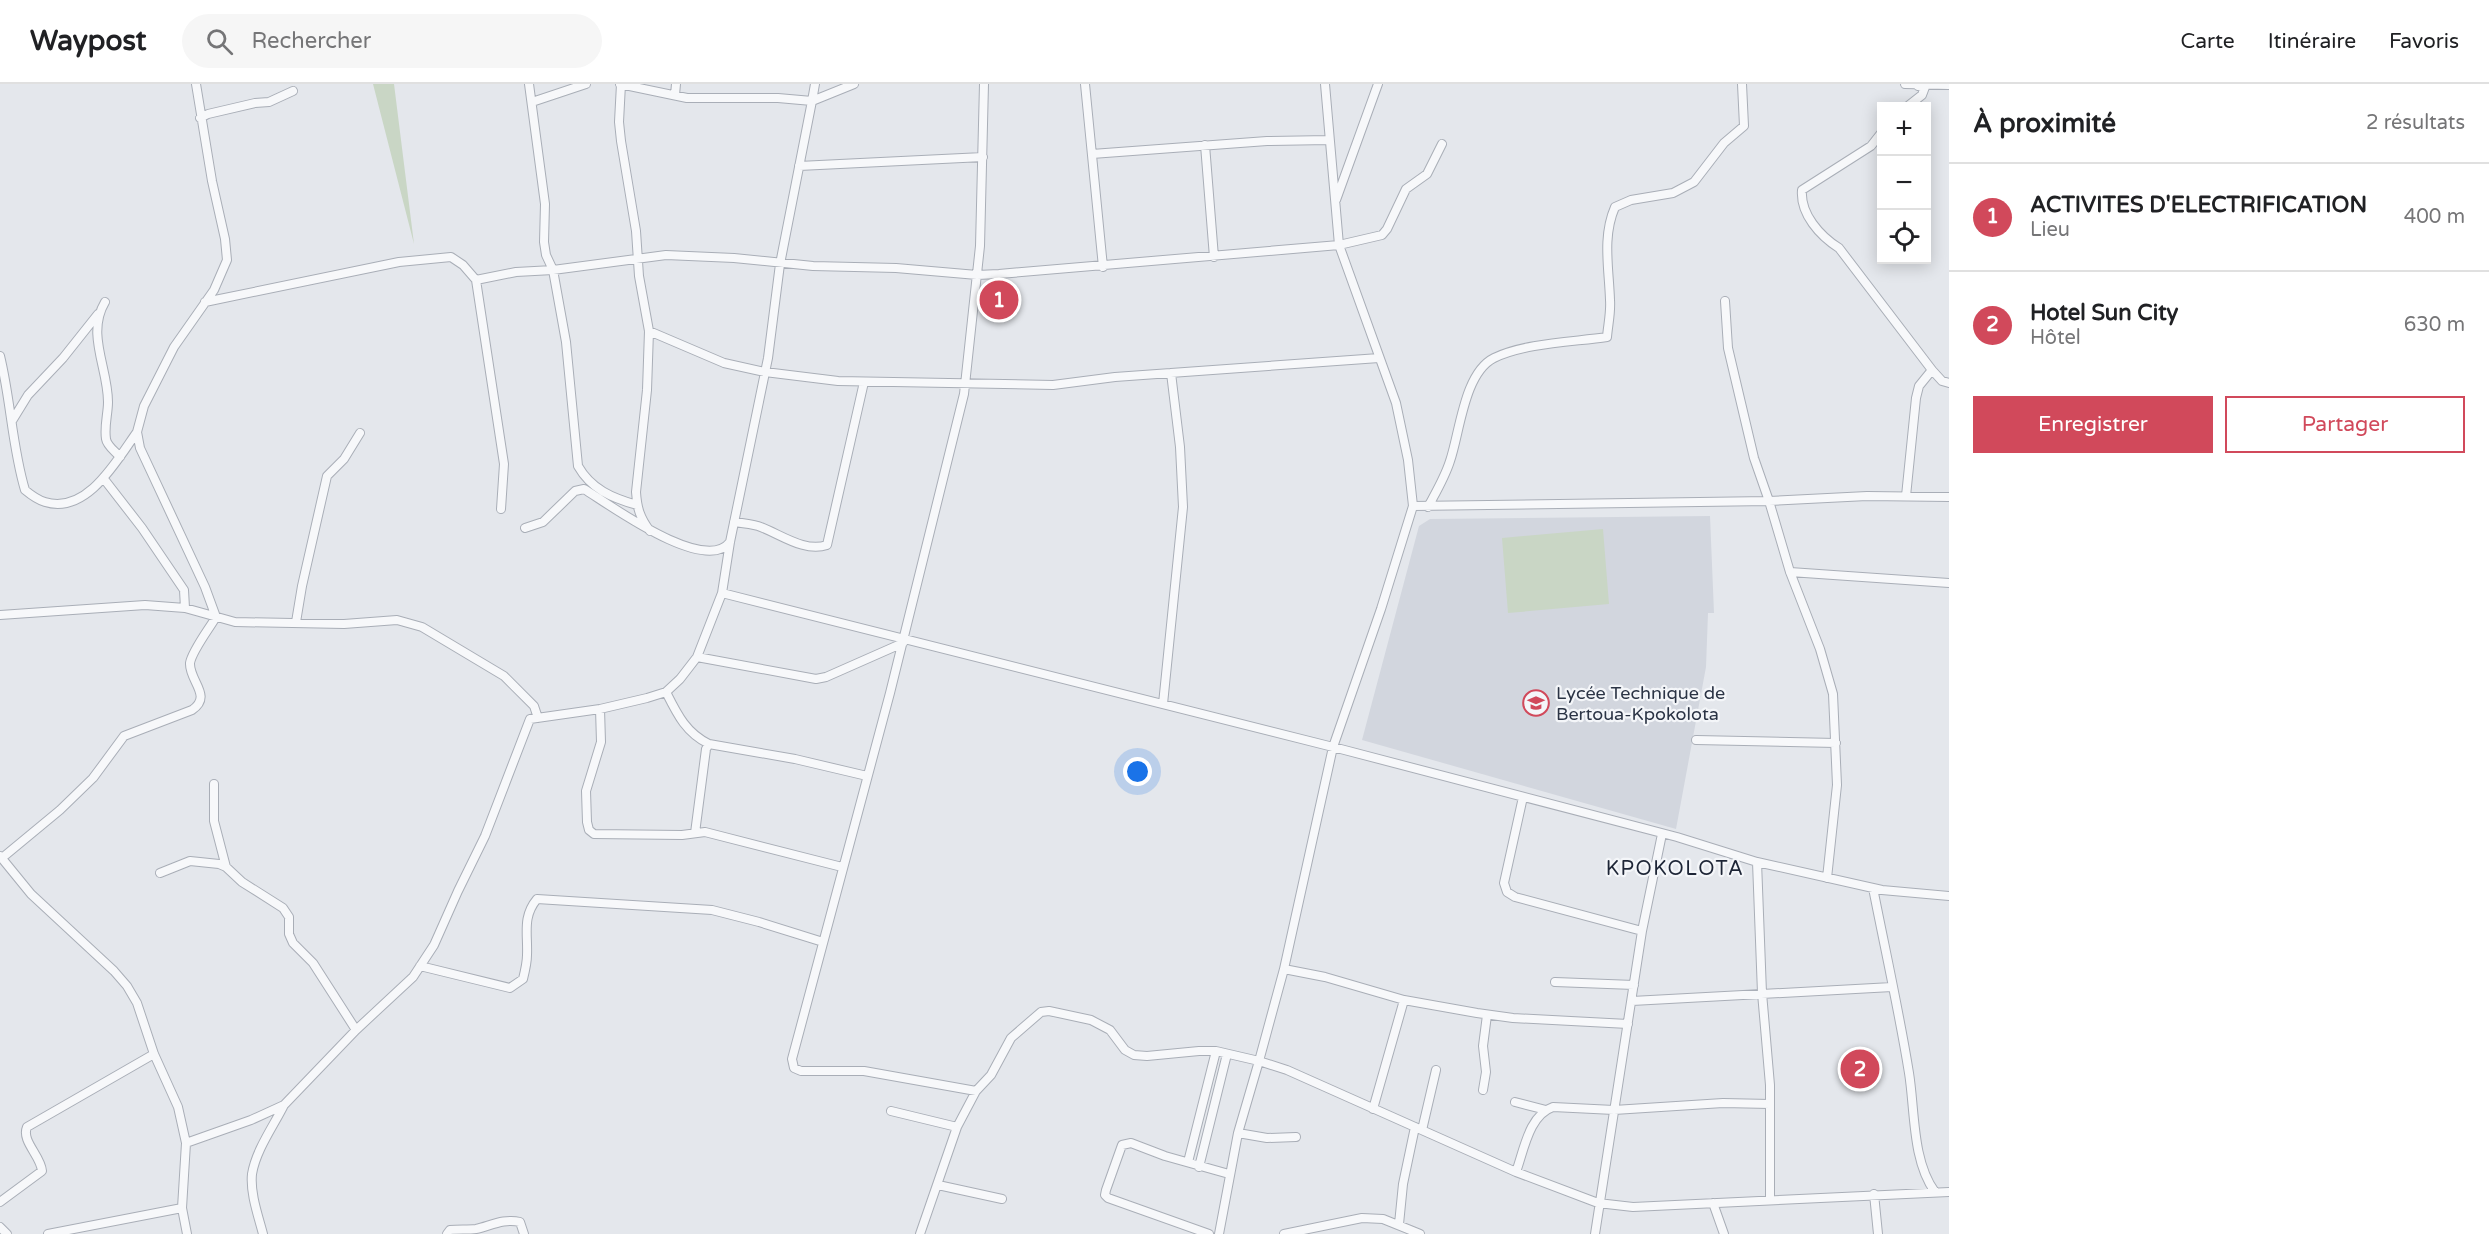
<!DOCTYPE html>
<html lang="fr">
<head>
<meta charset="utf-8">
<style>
	:root { --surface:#fff; --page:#f6f6f6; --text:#202124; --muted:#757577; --line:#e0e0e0; --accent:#d1495b }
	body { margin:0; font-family:"Varela Round",sans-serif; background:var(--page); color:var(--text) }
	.controls { position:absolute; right:18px; top:18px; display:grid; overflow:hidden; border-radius:0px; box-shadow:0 3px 15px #0003 }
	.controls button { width:54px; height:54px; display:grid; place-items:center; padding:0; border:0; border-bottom:2px solid var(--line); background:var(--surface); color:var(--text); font:30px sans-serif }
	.you { position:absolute; left:1138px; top:688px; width:21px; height:21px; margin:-15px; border:4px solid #fff; border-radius:50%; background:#1a73e8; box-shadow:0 0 0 9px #1a73e833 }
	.badge { display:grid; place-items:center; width:39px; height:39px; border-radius:50%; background:var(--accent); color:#fff; font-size:20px; font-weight:700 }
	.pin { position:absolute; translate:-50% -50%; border:3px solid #fff; box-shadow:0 2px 6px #0006 }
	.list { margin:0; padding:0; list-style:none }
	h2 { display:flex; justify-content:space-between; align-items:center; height:78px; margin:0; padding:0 24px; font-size:26px }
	h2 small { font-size:20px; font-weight:400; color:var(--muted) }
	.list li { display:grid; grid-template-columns:39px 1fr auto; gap:18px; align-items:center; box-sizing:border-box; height:108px; padding:0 24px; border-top:2px solid var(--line) }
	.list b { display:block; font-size:22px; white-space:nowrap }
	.list p { margin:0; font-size:20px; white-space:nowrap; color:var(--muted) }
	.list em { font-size:20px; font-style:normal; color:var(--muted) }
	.actions { display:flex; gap:12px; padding:18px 24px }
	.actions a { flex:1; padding:14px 0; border:2px solid var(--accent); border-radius:0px; text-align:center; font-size:21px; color:var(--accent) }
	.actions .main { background:var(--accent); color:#fff }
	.icon { flex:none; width:33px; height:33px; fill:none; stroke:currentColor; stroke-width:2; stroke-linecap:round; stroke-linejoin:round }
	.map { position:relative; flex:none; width:1949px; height:1150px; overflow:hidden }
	header { display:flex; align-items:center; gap:36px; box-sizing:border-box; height:84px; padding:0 30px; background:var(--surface); border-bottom:2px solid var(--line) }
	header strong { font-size:28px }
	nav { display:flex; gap:33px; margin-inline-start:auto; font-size:21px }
	.search { width:420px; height:54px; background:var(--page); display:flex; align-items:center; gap:15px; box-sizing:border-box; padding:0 21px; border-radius:33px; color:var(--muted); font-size:22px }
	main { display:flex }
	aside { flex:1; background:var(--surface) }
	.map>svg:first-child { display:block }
</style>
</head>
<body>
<header>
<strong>Waypost</strong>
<div class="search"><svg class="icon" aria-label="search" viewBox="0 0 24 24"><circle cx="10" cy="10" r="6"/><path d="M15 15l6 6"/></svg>Rechercher</div>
<nav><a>Carte</a><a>Itinéraire</a><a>Favoris</a></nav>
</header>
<main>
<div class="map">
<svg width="1949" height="1150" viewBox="0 0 1949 1150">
	<rect width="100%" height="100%" fill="#e4e7ec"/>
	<!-- built -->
	<path fill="#d2d6de" d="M1710,432L1714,529H1708L1706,583L1676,745L1362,656L1419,442L1430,435Z"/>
	<!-- green -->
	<path fill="#c9d6c5" d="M373,0H394L414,160Z
		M1603,445L1609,520L1508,529L1502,454Z"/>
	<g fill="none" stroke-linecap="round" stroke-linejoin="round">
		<!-- minor casing -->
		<g stroke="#a9aeb7" stroke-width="10">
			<path id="minor" d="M529,0L545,120L544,158L546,171L553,186L566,258L578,382C591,405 612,414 637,421
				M620,0L687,14H778L812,17L815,0
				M621,0L619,38L621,57L636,147L639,192L649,247L647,306L636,408C637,424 640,434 650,447
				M1085,0L1103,183
				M1325,0L1339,161L1396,319L1408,376L1413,422L1381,525L1333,663L1284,885L1259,977L1287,986L1516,1088L1598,1119L1633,1123L1949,1108
				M1905,0L1949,1
				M675,11L676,0
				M532,18L586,0
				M1908,22L1922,11L1925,3L1918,2
				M200,34L208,30L255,19L269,18L293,7
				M1882,48L1871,62L1802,106C1800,130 1820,152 1839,164L1932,286L1942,297L1949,299
				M1205,61L1214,173
				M1092,70L1267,57L1329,56
				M799,82L983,73
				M1336,116L1378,0
				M1725,217L1728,264L1754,374L1769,417L1790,488L1820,565L1833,610L1837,701L1827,794
				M105,218C86,250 108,284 108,318C108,330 104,342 106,355C107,362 115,367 120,373
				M205,218L399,178L451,173L463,181L476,196
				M649,247L724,279L765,288L838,297L1053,301L1115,293L1379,274
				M0,272C11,317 12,363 25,406C31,411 38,416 45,418C87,431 117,376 137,348
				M12,337L28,311L63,274L98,230
				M104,395L142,444L184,506L185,524
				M1906,412L1916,314L1919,302L1932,286
				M1413,422L1769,417L1867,412L1949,413
				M1428,423C1436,408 1445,393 1450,377C1460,348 1464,289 1494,274C1525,259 1573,258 1607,253C1608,241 1611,228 1610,216C1609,184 1602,153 1615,123L1631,116L1673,109L1694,98L1724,59L1744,42L1742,0
				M501,425L504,380L476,196L516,188L553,186L666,171L734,174L813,182L896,184L977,191L999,190L1339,161L1382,151L1387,145L1406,105L1427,90L1442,60
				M734,438C742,439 751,440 758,442C779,449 804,469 827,461L864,298
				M525,444L543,438L575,407L584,405C610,421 705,491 730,458
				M1790,488L1949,499
				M722,509L1333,663L1677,753L1757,778L1882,806L1949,812
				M0,531L145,521L185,524L235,538L344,540L397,536L422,543L504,592L534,622L538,634
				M296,538L302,502L327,392L344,375L360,349
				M697,573L816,595L826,593L903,559
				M666,608C677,630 686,649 709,660L795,675L867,692
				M1163,620L1183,423L1180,363L1171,289
				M600,625L601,658L586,707L587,738L589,746L594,750L682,751L705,748L842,783
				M1696,656L1836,659
				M214,700V737L226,783
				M1523,713L1504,799L1507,808L1515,813L1642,847
				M695,749L706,665L709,660
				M0,772L31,810L114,887L127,902L137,919L154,970L178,1023L186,1059L182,1124L187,1150
				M2,774L60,726L93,694L124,652L192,626C213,612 189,597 190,579C192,567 209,545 216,533L205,503L140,364L137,348L144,322L174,263L214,206L227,176L225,155L212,97L196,0
				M1757,778L1762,909L1770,1001V1115
				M160,789L190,777L219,780L226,783L242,798L283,824L289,833V850L293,859L313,879L356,946
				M1873,804C1885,865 1899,927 1909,989C1915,1026 1912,1077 1935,1108
				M420,882L510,904L523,895C525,887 527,879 527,871C528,850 522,833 537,815L712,826L759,838L823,858
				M1284,885L1325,893L1404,916L1477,929L1513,934L1628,940
				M1555,898L1634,901
				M1632,917L1892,903
				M1483,1006L1486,988L1483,962L1487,931
				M976,1007L991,991L1011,954L1041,928L1049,927L1091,936L1110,946L1125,966L1134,971L1147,972L1199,967H1216L1259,977L1238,1049L1219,1150
				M1515,1018L1546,1026
				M1373,1025L1404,916
				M891,1027L957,1043
				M1422,1046L1436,986
				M1238,1049L1267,1054L1296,1053
				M186,1059L251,1036L284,1021L356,946L413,893L434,861L458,807L485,752L530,635L600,625L647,614L666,608L680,595L697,573L722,509L730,458L768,274L780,180L812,17L854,0
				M1188,1078L1216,967
				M1199,1083L1227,970
				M1516,1088C1524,1066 1529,1031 1553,1023L1614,1026L1723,1019L1770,1020
				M938,1101L1002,1115
				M1874,1110L1878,1150
				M0,1118L42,1087C41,1072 21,1057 27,1043L154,970
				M1713,1119L1724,1150
				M1399,1140L1403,1100L1415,1043
				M0,1143L7,1150
				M48,1150L182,1124
				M263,1150C258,1131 250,1109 252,1090C256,1066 273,1043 284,1021
				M447,1150L450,1146C459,1145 467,1146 476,1145C490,1142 504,1134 520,1138L524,1150
				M920,1150L957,1043L976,1007L864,987H801L794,984L792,975L890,609L964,310L980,162L984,0
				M1209,1150L1108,1114L1105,1111L1106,1106L1122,1061L1131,1059L1165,1072L1229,1090
				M1284,1150L1362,1134L1383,1135L1420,1150
				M1595,1150L1642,847L1662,750"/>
		</g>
		<!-- minor -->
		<use href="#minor" stroke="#f7f8fa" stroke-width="8"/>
	</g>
	<!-- icons -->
	<defs>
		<g id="school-ring" transform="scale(1.35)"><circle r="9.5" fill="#f4f6f9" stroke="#d1495b" stroke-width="1.5"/><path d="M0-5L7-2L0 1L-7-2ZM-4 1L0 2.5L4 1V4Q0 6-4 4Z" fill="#d1495b"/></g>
	</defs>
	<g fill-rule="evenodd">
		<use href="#school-ring" x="1536" y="619"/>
	</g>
	<g text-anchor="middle" stroke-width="4.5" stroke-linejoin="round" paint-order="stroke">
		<!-- poi labels -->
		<g font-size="18" fill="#2b3445" stroke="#f4f6f9" text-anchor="start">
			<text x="1556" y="615">Lycée Technique de<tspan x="1556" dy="21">Bertoua-Kpokolota</tspan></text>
		</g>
		<!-- neighbourhood labels -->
		<g font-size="20" letter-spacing="1.5" fill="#1d2536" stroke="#f4f6f9">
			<text x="1675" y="791">KPOKOLOTA</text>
		</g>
	</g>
</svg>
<div class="controls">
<button>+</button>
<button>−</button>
<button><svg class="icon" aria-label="locate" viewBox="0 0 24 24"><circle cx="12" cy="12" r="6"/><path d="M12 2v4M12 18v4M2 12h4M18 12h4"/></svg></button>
</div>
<div class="you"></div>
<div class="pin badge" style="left:999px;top:216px">1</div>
<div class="pin badge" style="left:1860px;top:985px">2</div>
</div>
<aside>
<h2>À proximité<small>2 résultats</small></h2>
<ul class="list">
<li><span class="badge">1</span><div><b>ACTIVITES D'ELECTRIFICATION</b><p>Lieu</p></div><em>400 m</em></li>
<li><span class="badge">2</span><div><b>Hotel Sun City</b><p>Hôtel</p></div><em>630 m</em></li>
</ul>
<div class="actions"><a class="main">Enregistrer</a><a>Partager</a></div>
</aside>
</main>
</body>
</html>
